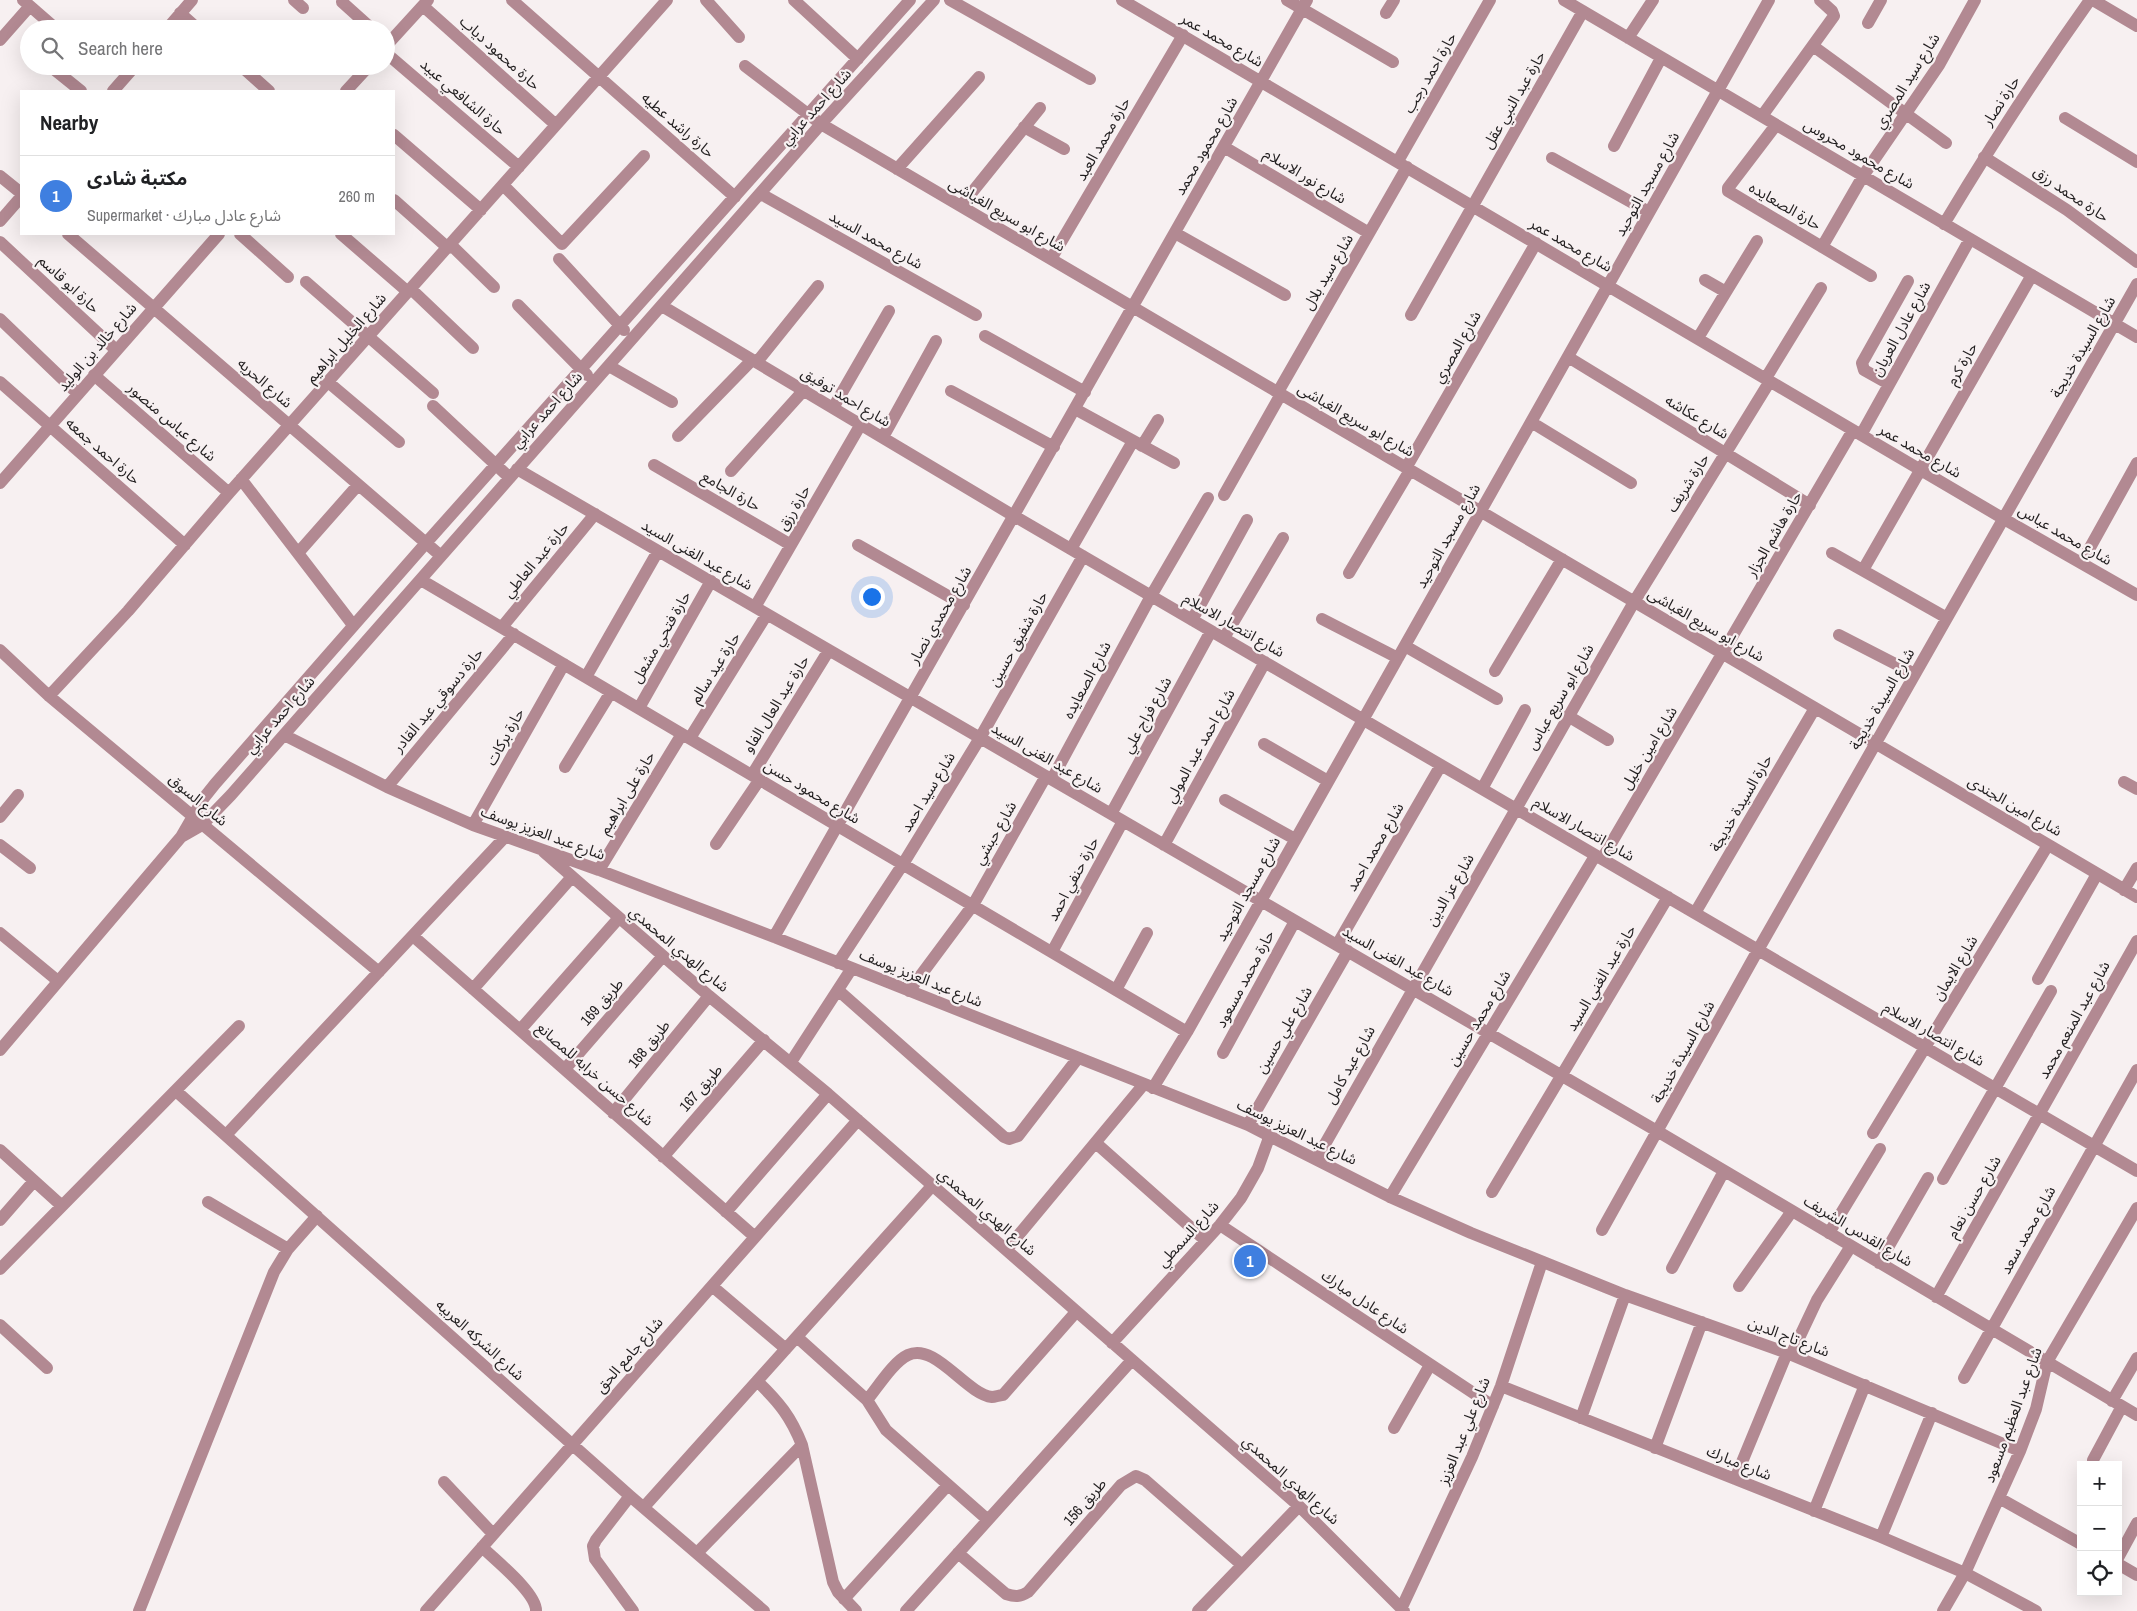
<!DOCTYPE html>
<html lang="en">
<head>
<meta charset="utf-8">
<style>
	:root { --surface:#fff; --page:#f6f6f6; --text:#202124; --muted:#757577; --line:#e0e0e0; --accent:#1a73e8 }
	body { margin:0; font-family:"Archivo Narrow","Noto Sans Arabic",sans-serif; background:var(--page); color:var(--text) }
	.controls { position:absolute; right:15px; bottom:15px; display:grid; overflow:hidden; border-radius:0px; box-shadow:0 5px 20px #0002 }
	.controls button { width:45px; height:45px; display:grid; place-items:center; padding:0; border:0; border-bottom:1px solid var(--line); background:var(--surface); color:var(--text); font:25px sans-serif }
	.you { position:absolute; left:871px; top:596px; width:18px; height:18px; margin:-12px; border:4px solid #fff; border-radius:50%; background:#1a73e8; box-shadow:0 0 0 8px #1a73e833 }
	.badge { display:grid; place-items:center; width:32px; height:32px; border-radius:50%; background:var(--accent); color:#fff; font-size:16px; font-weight:700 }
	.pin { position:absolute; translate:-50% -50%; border:2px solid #fff; box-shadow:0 1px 5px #0006 }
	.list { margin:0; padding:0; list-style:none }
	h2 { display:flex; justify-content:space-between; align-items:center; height:65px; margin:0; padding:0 20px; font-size:21px }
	h2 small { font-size:16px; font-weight:400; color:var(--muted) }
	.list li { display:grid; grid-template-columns:32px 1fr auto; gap:15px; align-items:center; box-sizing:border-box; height:80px; padding:0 20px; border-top:1px solid var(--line) }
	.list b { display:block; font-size:19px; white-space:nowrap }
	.list p { margin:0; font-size:16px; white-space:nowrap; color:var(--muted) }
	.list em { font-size:16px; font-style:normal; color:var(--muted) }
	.icon { flex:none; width:28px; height:28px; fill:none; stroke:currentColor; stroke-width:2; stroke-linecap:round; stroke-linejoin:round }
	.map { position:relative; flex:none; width:2137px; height:1611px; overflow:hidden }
	.search { position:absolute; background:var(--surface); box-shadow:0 5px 20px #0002; left:20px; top:20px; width:375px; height:55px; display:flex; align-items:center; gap:12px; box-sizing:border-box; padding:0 18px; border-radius:28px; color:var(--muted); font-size:19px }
	.panel { position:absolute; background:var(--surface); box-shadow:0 5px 20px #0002; left:20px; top:90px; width:375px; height:145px; border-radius:0px }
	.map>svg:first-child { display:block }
</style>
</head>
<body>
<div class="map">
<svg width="2137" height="1611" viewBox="0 0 2137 1611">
	<rect width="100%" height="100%" fill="#f7f0f1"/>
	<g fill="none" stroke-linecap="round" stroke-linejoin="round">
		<!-- minor -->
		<path stroke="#b28992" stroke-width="12" d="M23,0L54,27
			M294,0L303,8
			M512,0L735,197
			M706,0L739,37
			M794,0L858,59
			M950,0L1090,79
			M1122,0L2004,519L2137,595
			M1287,0L1393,62
			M1564,0L2137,337
			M2093,0L2137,26
			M342,2L372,29
			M423,6L556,125
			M180,13L198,29
			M1386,13L1394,0
			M1868,23L1881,0
			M167,29L192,0
			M1628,38L1653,0
			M0,40L30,6
			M386,46L428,0
			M1813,46L1946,143
			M386,53L519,167
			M50,66L81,91
			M241,66L269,91
			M745,66L821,124L2137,897
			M113,91L135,66
			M346,91L369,66
			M1762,116L1834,16L1832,11L1820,0
			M2065,118L2137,162
			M1776,125L1728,188V191L1871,276
			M1024,127L1064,149
			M394,135L481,210
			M1614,146L1661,58
			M1224,147L1369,233
			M1984,157L2067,210L2137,262
			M1552,158L1649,212
			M1398,161L1490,0
			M897,169L979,77
			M0,176L21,193
			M503,185L562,244L644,156
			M761,194L976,315
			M394,200L448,248
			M961,206L1040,108
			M0,221L21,197
			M1944,224C1990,147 2038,73 2090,0
			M1175,233L1285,295
			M68,234L441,556
			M240,234L288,277
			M341,234L408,292
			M0,242L116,350
			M450,244L494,287
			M1822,247L1863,176L1939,65L1975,0
			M559,259L624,330
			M1051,259L1183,35
			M1705,280L1726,292
			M306,282L433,393
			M411,289L473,348
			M518,305L587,375
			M662,306L1014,516L2137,1171
			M1411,315L1583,11
			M0,319L77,393
			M985,336L1085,392
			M1698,338L1757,241
			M1568,357L1810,505
			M757,362L818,286
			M609,366L672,402
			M94,375L229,493
			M1766,378L1821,288
			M0,382L185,545
			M328,382L399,442
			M1889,384L1864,370L1862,363L1908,281
			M951,391L1054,447
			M1278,392L1407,167
			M433,406L510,478
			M833,408L889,311
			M1075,409L1174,463
			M1531,422L1631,483
			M1861,435L1970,239
			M678,436L752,360
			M883,437L936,341
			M1142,446L1158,420
			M654,465L791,545
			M1406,468L1536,243
			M517,469L1657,1131L2137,1415
			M731,471L804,390
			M241,479L353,625
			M0,483L219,234
			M1224,495L1281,394
			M858,545L964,605
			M1071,549L1133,441
			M298,553L358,485
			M1832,553L1947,618
			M2082,562L2137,463
			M1863,570L2032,275
			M1349,573L1410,470
			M421,580L1187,1032
			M755,607L861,424
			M1322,619L1398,658
			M1192,620L1247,520
			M502,627L595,514
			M1839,635L1915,674
			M1224,638L1283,538
			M1405,646L1497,699
			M0,650L49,696L379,972
			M1495,671L1562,559
			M586,677L658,551
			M49,696L128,611L229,493L667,0
			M639,708L711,581
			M1568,716L1608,740
			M284,735L387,787L473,825L599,870L774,937L1248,1125L1390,1197L1471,1233L1625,1295L1787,1353L2020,1451
			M690,738L767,614
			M1264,744L1328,781
			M565,767L611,692
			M752,775L829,650
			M1052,779L1151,596L1208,498
			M2124,782L2137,789
			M387,787L514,634
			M1482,789L1525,710
			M1225,800L1295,839
			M1111,814L1211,631
			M0,817L18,795
			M473,825L564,664
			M181,837L202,825L231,795L821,124L934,0
			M716,844L760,779
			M0,845L30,868
			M1164,845L1265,662
			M544,852L709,996L828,1094L1299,1506L1404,1611
			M1602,859L1853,430
			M599,870L682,734
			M2124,890L2137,868
			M1695,913L1815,708
			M0,933L58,981
			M413,936L755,1237
			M774,937L1307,0
			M1337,945L1441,765
			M1052,952L1123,821
			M838,963L903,864L980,738L1083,556
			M2038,979L2097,874
			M473,989L571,878
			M1116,990L1147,933
			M839,991L1004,1137L1009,1139L1018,1136L1078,1058
			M909,991L973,905L1046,776
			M520,1030L618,919
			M0,1050L181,837L203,799L215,784L426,543L910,0
			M1223,1053L1295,921
			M791,1062L852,968
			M565,1069L663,956
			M1153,1088L1187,1032L1769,0
			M176,1091L630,1496L764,1611
			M613,1113L709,996
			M1248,1125L1348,951
			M1873,1133L2048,845
			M226,1135L505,837
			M1097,1144L1205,1240
			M0,1150L62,1206L0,1269
			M663,1157L764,1040
			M1317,1158L1634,602L1770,381
			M1943,1179L2051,991
			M1492,1192L1668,897
			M1390,1197L1595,856
			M208,1202L288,1249
			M62,1206L239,1026
			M726,1212L828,1094
			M0,1220L34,1181
			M1220,1225L1493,1406
			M1602,1230L1758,950L2137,284
			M1829,1233L1880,1149
			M1007,1249L1144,1084
			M1879,1263L1928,1178
			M1672,1268L1724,1171
			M712,1286L786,1349
			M1739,1286L1792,1211
			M1936,1297L2137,941
			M0,1325L47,1368
			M797,1337L867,1400L886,1430L988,1520
			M1112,1343L1220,1225L1241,1198L1258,1168L1270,1135
			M1791,1355L1817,1300L1851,1246
			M1964,1378L2137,1070
			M757,1381C779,1402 791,1417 802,1445L833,1582L838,1592L856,1611
			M1501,1386L1881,1537L1965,1573L2036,1611
			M867,1400C878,1387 893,1362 908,1355C935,1342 966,1394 992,1397C995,1397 1000,1395 1003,1395L1076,1312
			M2112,1401L2137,1358
			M1581,1418L1625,1295
			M1394,1428L1430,1365
			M1655,1448L1702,1322
			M2093,1460L2122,1406
			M1735,1479L1787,1353
			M444,1482L493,1534
			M630,1496L596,1540L593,1546L595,1559L633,1611
			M1999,1498L2081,1544
			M644,1507L932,1186
			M1814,1511L1865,1385
			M1881,1537L1932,1413
			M482,1547C495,1560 537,1593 536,1611
			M697,1553L802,1445
			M958,1553L1006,1594C1015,1597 1020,1597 1028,1592L1121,1485L1136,1476L1145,1480L1242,1565
			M2118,1558L2137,1523
			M2118,1564L2137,1575
			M844,1599L948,1485
			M1402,1607L1472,1457L1501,1386L1542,1262
			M139,1611L274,1272L288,1249L317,1216
			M426,1611L858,1120
			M906,1611L1132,1360
			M1198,1611L1299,1506
			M1943,1611L1965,1573L2020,1451L2036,1409L2047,1362L2137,1208"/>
	</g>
	<g text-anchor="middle" stroke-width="4.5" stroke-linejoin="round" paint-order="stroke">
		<!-- street labels -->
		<g font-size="15" fill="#211e1f" stroke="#f7f0f1">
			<text transform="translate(1222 40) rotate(30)" y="5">شارع محمد عمر</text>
			<text transform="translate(500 53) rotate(42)" y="5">حارة محمود دياب</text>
			<text transform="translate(1430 73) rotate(-60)" y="5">حارة احمد رجب</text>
			<text transform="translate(1907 81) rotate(-58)" y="5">شارع سيد المصري</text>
			<text transform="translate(463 97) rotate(41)" y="5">حارة الشافعي عبيد</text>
			<text transform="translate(1514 100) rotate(-60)" y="5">حارة عبد النبي عقل</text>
			<text transform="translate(2001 101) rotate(-57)" y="5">حارة نصار</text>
			<text transform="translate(816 107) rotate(-48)" y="5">شارع احمد عرابي</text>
			<text transform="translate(678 125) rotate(41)" y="5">حارة راشد عطيه</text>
			<text transform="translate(1103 139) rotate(-60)" y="5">حارة محمد العبد</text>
			<text transform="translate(1206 146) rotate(-60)" y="5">شارع محمود محمد</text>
			<text transform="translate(1859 154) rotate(30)" y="5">شارع محمود محروس</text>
			<text transform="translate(1305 176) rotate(31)" y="5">شارع نور الاسلام</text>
			<text transform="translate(1647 184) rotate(-61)" y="5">شارع مسجد التوحيد</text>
			<text transform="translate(2071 194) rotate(34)" y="5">حارة محمد رزق</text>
			<text transform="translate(1785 206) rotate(30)" y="5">حارة الصعايده</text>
			<text transform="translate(1007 215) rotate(30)" y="5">شارع ابو سريع الغباشى</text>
			<text transform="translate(876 240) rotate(29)" y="5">شارع محمد السيد</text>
			<text transform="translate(1571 245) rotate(30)" y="5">شارع محمد عمر</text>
			<text transform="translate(1328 272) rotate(-60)" y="5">شارع سيد بلال</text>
			<text transform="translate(69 284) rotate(43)" y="5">حارة ابو قاسم</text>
			<text transform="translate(1901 329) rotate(-61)" y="5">شارع عادل العريان</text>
			<text transform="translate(346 338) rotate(-49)" y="5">شارع الخليل ابراهيم</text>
			<text transform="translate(97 347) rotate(-49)" y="5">شارع خالد بن الوليد</text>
			<text transform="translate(1457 347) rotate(-60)" y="5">شارع المصري</text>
			<text transform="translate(2083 347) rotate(-60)" y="5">شارع السيدة خديجة</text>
			<text transform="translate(1962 364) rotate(-60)" y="5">حارة كرم</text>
			<text transform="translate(265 383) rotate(41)" y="5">شارع الحريه</text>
			<text transform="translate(846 397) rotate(31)" y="5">شارع احمد توفيق</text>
			<text transform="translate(547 410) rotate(-48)" y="5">شارع احمد عرابي</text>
			<text transform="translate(1697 417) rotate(31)" y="5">شارع عكاشه</text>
			<text transform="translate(1356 420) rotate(30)" y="5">شارع ابو سريع الغباشى</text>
			<text transform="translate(172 422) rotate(41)" y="5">شارع عباس منصور</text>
			<text transform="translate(103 451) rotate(41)" y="5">حارة احمد جمعه</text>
			<text transform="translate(1920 451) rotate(30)" y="5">شارع محمد عمر</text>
			<text transform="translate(1688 483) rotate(-58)" y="5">حارة شريف</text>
			<text transform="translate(731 491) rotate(30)" y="5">حارة الجامع</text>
			<text transform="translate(794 508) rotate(-60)" y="5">حارة رزق</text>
			<text transform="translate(1774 534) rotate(-60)" y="5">حارة هاشم الجزار</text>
			<text transform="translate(2065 535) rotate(30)" y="5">شارع محمد عباس</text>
			<text transform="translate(1448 536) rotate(-61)" y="5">شارع مسجد التوحيد</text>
			<text transform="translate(697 555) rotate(30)" y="5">شارع عبد الغنى السيد</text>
			<text transform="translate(536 560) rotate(-50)" y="5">حارة عبد العاطي</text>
			<text transform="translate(940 615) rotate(-60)" y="5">شارع محمدي نصار</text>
			<text transform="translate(1234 625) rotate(30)" y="5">شارع انتصار الاسلام</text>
			<text transform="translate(1706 625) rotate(30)" y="5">شارع ابو سريع الغباشى</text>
			<text transform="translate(661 637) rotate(-60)" y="5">حارة فتحي مشعل</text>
			<text transform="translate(1018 639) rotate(-61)" y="5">حارة شفيق حسين</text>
			<text transform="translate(715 668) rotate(-58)" y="5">حارة عيد سالم</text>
			<text transform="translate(1087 680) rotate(-62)" y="5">شارع الصعايده</text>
			<text transform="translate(1560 697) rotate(-60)" y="5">شارع ابو سريع عباس</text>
			<text transform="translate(1882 699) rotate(-60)" y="5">شارع السيدة خديجة</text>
			<text transform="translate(438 700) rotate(-50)" y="5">حارة دسوقي عبد القادر</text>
			<text transform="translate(776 704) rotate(-58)" y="5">حارة عبد العال الفاو</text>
			<text transform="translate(280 715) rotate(-49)" y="5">شارع احمد عرابي</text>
			<text transform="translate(1147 715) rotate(-61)" y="5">شارع فراج علي</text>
			<text transform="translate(505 737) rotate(-61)" y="5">حارة بركات</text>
			<text transform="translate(1200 746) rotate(-61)" y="5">شارع احمد عبد المولي</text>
			<text transform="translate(1649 748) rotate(-59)" y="5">شارع امين خليل</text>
			<text transform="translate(1047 758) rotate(30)" y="5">شارع عبد الغنى السيد</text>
			<text transform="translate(812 792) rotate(31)" y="5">شارع محمود حسن</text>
			<text transform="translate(928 792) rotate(-59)" y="5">شارع سيد احمد</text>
			<text transform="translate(627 793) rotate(-59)" y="5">حارة على ابراهيم</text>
			<text transform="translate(198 800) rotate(40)" y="5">شارع السوق</text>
			<text transform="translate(1741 803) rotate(-60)" y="5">حارة السيدة خديجة</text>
			<text transform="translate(2015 806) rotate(30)" y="5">شارع امين الجندى</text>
			<text transform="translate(1584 829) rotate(30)" y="5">شارع انتصار الاسلام</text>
			<text transform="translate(543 833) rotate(20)" y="5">شارع عبد العزيز يوسف</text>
			<text transform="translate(995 833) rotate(-60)" y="5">شارع حبشي</text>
			<text transform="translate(1375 847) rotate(-60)" y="5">شارع محمد احمد</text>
			<text transform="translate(1073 879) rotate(-62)" y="5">حارة حنفي احمد</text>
			<text transform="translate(1248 889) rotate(-61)" y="5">شارع مسجد التوحيد</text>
			<text transform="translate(1450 890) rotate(-60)" y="5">شارع عز الدين</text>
			<text transform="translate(679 949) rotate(40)" y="5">شارع الهدي المحمدي</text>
			<text transform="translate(1398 961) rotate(30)" y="5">شارع عبد الغنى السيد</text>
			<text transform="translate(1955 968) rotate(-59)" y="5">شارع الايمان</text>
			<text transform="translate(921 978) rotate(22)" y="5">شارع عبد العزيز يوسف</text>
			<text transform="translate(1601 978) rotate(-59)" y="5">حارة عبد الغني السيد</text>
			<text transform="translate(1245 979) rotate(-62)" y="5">حارة محمد مسعود</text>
			<text transform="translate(602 1002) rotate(-49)" y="5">طريق 169</text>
			<text transform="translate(1479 1018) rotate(-59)" y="5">شارع محمد حسين</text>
			<text transform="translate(2074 1020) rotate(-61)" y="5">شارع عبد المنعم محمد</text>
			<text transform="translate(1284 1030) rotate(-60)" y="5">شارع علي حسين</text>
			<text transform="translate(1934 1034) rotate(30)" y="5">شارع انتصار الاسلام</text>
			<text transform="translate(649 1044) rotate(-51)" y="5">طريق 168</text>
			<text transform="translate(1683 1052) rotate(-61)" y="5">شارع السيدة خديجة</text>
			<text transform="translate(1350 1065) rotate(-61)" y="5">شارع عيد كامل</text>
			<text transform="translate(595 1074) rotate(41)" y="5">شارع حسن خرابه للمصانع</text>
			<text transform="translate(701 1088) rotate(-49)" y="5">طريق 167</text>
			<text transform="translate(1297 1132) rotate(26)" y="5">شارع عبد العزيز يوسف</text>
			<text transform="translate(1974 1197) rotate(-60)" y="5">شارع حسن نعام</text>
			<text transform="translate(987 1212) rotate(41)" y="5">شارع الهدي المحمدي</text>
			<text transform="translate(2028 1230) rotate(-61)" y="5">شارع محمد سعد</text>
			<text transform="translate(1858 1231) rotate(31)" y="5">شارع القدس الشريف</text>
			<text transform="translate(1188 1234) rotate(-48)" y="5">شارع السمطي</text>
			<text transform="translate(1365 1302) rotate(34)" y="5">شارع عادل مبارك</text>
			<text transform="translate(1789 1337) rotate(21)" y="5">شارع تاج الدين</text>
			<text transform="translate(480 1340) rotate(42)" y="5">شارع الشركه العربيه</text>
			<text transform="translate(629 1355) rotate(-49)" y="5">شارع جامع الحق</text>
			<text transform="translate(2013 1415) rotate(-70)" y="5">شارع عبد العظيم مسعود</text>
			<text transform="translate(1464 1431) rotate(-68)" y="5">شارع علي عبد العزيز</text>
			<text transform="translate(1739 1463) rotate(22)" y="5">شارع مبارك</text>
			<text transform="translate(1291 1480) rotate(42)" y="5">شارع الهدي المحمدي</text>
			<text transform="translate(1085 1502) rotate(-49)" y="5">طريق 156</text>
		</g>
	</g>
</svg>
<div class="controls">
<button>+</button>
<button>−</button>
<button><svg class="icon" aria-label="locate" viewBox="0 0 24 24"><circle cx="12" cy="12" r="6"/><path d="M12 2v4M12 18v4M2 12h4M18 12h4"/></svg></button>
</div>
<div class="you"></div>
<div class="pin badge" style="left:1250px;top:1261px;background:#3f7fe0">1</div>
<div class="search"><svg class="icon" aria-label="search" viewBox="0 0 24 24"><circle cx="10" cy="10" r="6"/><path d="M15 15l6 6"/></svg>Search here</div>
<section class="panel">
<h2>Nearby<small></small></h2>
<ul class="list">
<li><span class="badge" style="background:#3f7fe0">1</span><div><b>مكتبة شادى</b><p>Supermarket · شارع عادل مبارك</p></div><em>260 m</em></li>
</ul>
</section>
</div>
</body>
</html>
